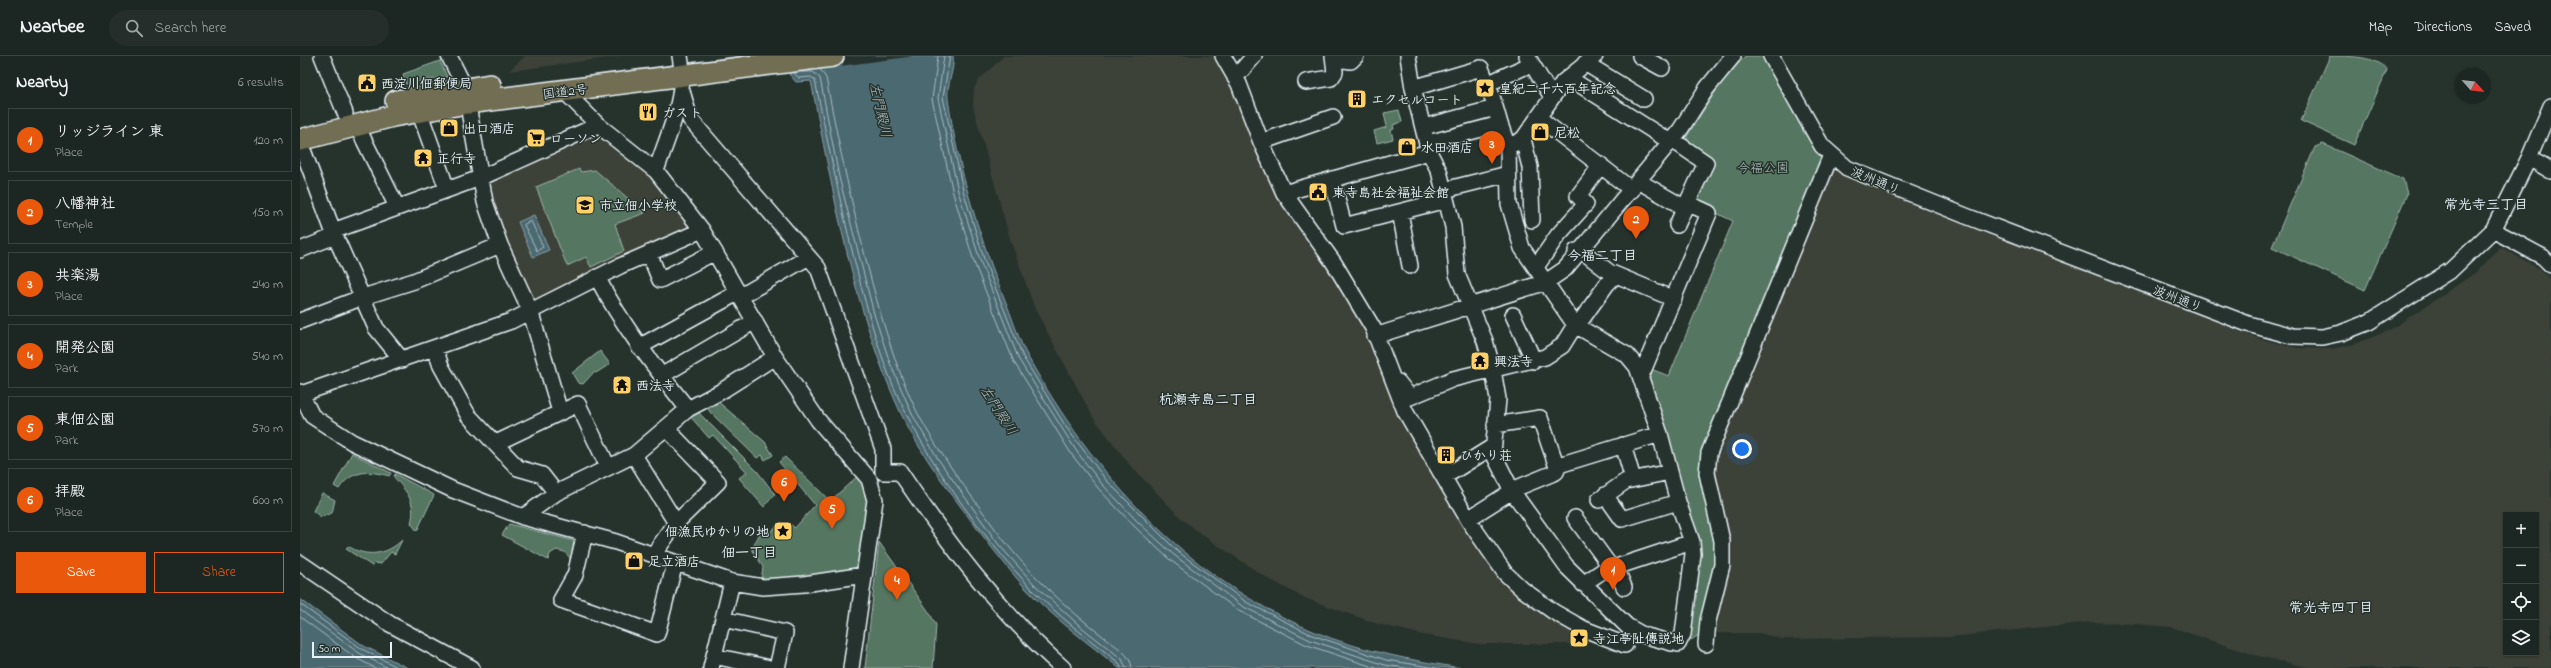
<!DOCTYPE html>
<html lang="en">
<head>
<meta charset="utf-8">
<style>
	:root { --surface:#1c2622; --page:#252e2a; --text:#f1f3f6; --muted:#a0a5a5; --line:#3a4340; --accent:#ea580c }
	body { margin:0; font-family:"Indie Flower","Klee One",sans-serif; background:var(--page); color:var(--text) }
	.controls { position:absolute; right:12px; bottom:12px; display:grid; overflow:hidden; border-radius:0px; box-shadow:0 1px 3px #0004 }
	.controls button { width:36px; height:36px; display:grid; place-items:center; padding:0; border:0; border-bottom:1px solid var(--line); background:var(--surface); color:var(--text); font:20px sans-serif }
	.compass { position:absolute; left:2155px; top:12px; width:36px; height:36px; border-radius:50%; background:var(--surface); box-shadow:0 1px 3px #0004; rotate:117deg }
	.scale { position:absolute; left:12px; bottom:10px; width:80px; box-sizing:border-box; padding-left:4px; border:2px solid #e8f1f8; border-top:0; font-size:11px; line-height:14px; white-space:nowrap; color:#e8f1f8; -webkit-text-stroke:3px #26332d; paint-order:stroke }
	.you { position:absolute; left:1442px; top:393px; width:14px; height:14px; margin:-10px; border:3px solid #fff; border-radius:50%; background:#1a73e8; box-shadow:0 0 0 6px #1a73e833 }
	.badge { display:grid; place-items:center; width:26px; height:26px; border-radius:50%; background:var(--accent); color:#fff; font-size:13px; font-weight:700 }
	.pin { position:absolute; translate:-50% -33px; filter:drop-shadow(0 1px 2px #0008) }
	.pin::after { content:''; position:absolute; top:21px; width:14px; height:12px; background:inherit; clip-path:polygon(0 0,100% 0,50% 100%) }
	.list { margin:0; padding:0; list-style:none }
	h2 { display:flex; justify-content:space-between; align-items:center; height:52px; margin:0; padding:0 16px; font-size:17px }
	h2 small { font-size:13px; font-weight:400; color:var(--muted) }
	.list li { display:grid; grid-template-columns:26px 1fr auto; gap:12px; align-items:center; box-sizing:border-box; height:64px; margin:0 8px 8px; padding:0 8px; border:1px solid var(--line); border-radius:0px }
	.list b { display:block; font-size:15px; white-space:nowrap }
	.list p { margin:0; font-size:13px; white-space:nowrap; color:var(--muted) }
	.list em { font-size:13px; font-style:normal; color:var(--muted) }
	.actions { display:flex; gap:8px; padding:12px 16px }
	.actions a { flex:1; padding:9px 0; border:1px solid var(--accent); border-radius:0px; text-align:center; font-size:14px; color:var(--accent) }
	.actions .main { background:var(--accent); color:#fff }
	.icon { flex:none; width:22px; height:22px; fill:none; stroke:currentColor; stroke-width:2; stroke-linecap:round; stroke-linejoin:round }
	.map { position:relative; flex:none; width:2251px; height:612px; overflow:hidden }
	header { display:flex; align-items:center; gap:24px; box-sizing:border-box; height:56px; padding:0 20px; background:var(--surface); border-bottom:1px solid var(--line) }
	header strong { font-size:19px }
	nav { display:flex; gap:22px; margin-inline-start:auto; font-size:14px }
	.search { width:280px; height:36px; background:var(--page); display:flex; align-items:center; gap:10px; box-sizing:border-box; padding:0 14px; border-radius:22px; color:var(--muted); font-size:15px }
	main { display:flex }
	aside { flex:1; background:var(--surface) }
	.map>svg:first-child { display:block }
</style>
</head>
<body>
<header>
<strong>Nearbee</strong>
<div class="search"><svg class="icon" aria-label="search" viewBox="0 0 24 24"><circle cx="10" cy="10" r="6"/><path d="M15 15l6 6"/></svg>Search here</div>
<nav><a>Map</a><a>Directions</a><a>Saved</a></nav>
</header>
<main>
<aside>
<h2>Nearby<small>6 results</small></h2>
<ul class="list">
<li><span class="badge">1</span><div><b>リッジライン 東</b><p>Place</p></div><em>120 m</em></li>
<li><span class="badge">2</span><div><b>八幡神社</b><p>Temple</p></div><em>150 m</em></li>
<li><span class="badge">3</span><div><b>共楽湯</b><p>Place</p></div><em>240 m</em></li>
<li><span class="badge">4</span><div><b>開発公園</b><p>Park</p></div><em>540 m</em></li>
<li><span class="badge">5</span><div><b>東佃公園</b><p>Park</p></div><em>570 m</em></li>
<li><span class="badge">6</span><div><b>拝殿</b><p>Place</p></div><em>600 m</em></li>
</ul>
<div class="actions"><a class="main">Save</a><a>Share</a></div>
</aside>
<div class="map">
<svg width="2251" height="612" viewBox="0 0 2251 612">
	<rect width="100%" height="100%" fill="#26332d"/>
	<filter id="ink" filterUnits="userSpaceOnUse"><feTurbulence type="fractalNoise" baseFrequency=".025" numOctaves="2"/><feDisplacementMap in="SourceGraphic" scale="8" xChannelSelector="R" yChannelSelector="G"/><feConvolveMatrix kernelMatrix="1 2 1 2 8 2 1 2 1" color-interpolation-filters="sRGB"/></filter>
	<g filter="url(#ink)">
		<!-- built -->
		<path fill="#3c4239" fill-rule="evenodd" d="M225,0H322L209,15Z
			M704,0H918L1196,511L1280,579L1272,588H1179L1124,579L1078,568L1002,541L964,520L907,482L882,463L830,409L793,361L735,253L710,183L673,50L674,33L678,25Z
			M297,76L349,113L396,170L229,247L183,127Z
			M1537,113L1550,123L1960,283L1997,292L2030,293L2055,288L2090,274L2178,215L2200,191L2240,213L2251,223V612H2011L1955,599L1871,571L1837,568L1791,566L1649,581L1482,583L1459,577H1413L1416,389L1530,115ZM2206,459H2236V597H2206Z"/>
		<!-- green -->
		<path fill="#547660" stroke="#9eb4ac" d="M1445,0H1463L1505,78L1521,100V110L1409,380L1417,482L1414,525L1399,579L1391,584L1387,578L1395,510L1345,318L1348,312L1369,320L1433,165L1414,156L1415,153L1396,145L1411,106L1387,90V80L1421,27Z
			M2030,0C2047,0 2078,0 2087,14L2054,89L2001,65Z
			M140,5L147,21L105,28L103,18Z
			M1099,54L1102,66L1093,69L1094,73L1091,74L1093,83L1077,87L1074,75L1087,71L1084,57Z
			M2023,88L2103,123L2107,138L2065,234L1972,191L2015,91Z
			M279,113L281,116L295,114L345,157L315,168L324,195L291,211L286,201L267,210L236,131Z
			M300,295L310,308L296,317L294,316L283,328L278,327L272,317Z
			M415,343L465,386L473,399L465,404L462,399L457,402L410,356L406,349Z
			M396,354L457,415L475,438L464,451L439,422L447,416L413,379L409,382L389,359Z
			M52,397L91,417L89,420C69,414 51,414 39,433L34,430Z
			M485,401L530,445L560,418L568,441L560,510L555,515L461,525L463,511L452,493L461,475L470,476L481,466L487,471L491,469L495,472L515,449L479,406Z
			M95,418L134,439L117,475L111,467C117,446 106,435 94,421Z
			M22,437L35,444L32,457L21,461L13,455Z
			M209,468L278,486L270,514V502L265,496L256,494L250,498L248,504L202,479Z
			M102,484L95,498L91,496L81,508L75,507L72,510L46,493L48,490C66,502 87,499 102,484Z
			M579,486L629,556L636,569L633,612H565Z"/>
		<!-- water -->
		<path fill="#4b6971" stroke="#8a9fa7" d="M487,0H653C655,14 646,29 648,43C658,114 680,183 707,249C714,266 719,285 728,301C793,418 887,522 1013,575C1060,595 1110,604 1161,612H819C788,587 755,563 727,534C701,505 678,474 655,443C636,417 617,390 603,362C554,258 533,136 511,25L496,26L489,18Z
			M234,159L249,194L233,201L218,166Z
			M0,543L64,590L108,612H0Z"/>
		<!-- pier -->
		<path fill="#26332d" d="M485,0H615L487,17Z"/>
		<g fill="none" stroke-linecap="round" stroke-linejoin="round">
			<!-- shore -->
			<path stroke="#a9bbc2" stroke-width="1" d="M638,0L632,43L653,137L675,209L714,306L772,399L798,432L834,470L870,504L939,555L1007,589L1076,612
				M644,0L638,42L658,135L681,207L719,304L777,396L802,428L838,466L874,499L942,550L1010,584L1085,609L1105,612
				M650,0L643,41L663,134L685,206L723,301L766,371L806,424L877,495L946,546L1012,579L1086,604L1136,612
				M520,13L526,22C539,91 554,159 572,227C584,271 597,315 617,356C639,398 668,435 696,474C726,515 765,551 805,582C815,590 831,598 832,612
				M501,16H513L520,22L539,121L574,258L590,307L612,358L638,403L699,489L735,529L780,570L822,603L826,612
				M494,17L499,22L511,21L515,24C529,93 543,161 561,230C573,274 586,320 608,361C638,419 686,485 731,532C758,560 789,583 819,607L821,612
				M231,165L243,191L237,195L224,169Z
				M0,548L62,593L99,612
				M0,554L59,597L88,612
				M0,561L56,602L75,612"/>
			<!-- minor casing -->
			<g stroke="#e8f1f8" stroke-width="18">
				<path id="minor" d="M22,0L45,57
					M149,0L165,32L185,146L200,189L230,254L260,356
					M923,0L939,28L961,86L984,137L1034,207L1073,272L1105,355L1169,465L1205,517L1222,533L1254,556L1284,573L1325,589
					M1035,0L1038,3L1051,5L1056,0
					M1108,0L1113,32L1129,96L1139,115L1153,171L1157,218L1185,285L1193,314L1198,343L1193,397L1212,435L1266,510L1327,570L1343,579L1372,587
					M1227,0L1252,41
					M1340,0L1362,12
					M1471,0L1522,90L1547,112L1666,160L1948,268L1992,280L2022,281L2041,277L2069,266L2151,214L2193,174L2229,102L2251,50
					M1285,7L1344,43
					M935,22L954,0
					M1269,22L1369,85
					M1006,26L1031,22L1035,16L1033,0
					M1187,28L1231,8
					M1113,32L1181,12L1192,40L1200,68
					M264,35L298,69L356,115L402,174L475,301L518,364L569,423L575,444L551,612
					M382,35L390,63L518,212L583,393V416H600C647,486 699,556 763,612
					M119,55L147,133
					M1239,62L1332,134
					M56,68L97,151
					M1124,71L1195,52
					M1223,83L1230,111L1232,164
					M0,86L33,175L76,272L102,304
					M961,86L1033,61
					M1128,87L1200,68L1208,91L1223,83L1263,26L1295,0
					M1208,91L1209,148L1222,192L1275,269L1327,299L1337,311L1360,378L1378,446L1392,486L1393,498L1383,578L1378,588
					M2229,102L2251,115
					M356,115C368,78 388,39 380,0
					M1032,123L1044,170L1146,144
					M1340,126L1385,152
					M1144,134L1208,118
					M984,137L1129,96
					M1100,156L1110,210
					M1377,169L1387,147
					M2193,174L2243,201L2251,209
					M33,175L180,122L298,69
					M0,194L35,180
					M1276,195L1286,198L1309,216L1374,243
					M349,197L360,224L415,196
					M1236,211L1258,179L1286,148L1278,140L1301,109
					M297,221C322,269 354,311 388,353
					M441,240L507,202
					M1213,259L1234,305
					M0,265L63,241L114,225L200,189
					M1277,270L1307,228L1316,219
					M1075,280L1246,226L1265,213L1380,74L1407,32L1433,0
					M339,291L439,236
					M135,293L141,310L168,359L218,412L242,419L256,437
					M361,320L455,265
					M1341,320L1409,157L1387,147L1406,107L1371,83
					M1098,326L1110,341L1153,323L1245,301L1262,290L1275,269
					M0,336L12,360L52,386L153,434L223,461L316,486L432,526L463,531L504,528L564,519
					M1,338L211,265L320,210L402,174
					M1195,369L1240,362L1257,411
					M196,387L278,348L308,411
					M1323,389L1333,423
					M334,399L376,467
					M1134,406H1138L1152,416L1192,391
					M1212,434L1256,416L1259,409L1360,378
					M1305,439L1322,463L1378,446
					M1299,444L1326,425L1370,416
					M223,461L256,437L334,399L388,353L420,336L475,301
					M1275,462L1310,510
					M1168,463L1212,435
					M285,477L275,519L261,544L357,578L375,507
					M353,499L376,467L418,426L367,373
					M0,507L90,568L172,612
					M1316,511L1324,531
					M1283,528L1310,510L1316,511L1392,486
					M423,563L485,577L477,612
					M1406,588L1408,565L1422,509V485L1407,417L1409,397L1531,99
					M414,600L470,612
					M411,612L432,526"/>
			</g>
			<!-- highway casing -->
			<g stroke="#e8f1f8" stroke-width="24">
				<path id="highway" d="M96,45L190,29
					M0,84L93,60L167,47L533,0"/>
			</g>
			<!-- minor -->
			<use href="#minor" stroke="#26332d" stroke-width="15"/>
			<!-- highway -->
			<use href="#highway" stroke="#726e52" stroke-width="21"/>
		</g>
	</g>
	<!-- icons -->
	<defs>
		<g id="civic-square" transform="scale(1)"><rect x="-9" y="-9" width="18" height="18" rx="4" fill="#ffd166" stroke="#26332d"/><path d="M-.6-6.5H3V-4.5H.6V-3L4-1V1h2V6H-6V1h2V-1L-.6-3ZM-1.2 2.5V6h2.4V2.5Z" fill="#111"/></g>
		<g id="sight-square" transform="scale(1)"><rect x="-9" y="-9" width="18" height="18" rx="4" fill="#ffd166" stroke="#26332d"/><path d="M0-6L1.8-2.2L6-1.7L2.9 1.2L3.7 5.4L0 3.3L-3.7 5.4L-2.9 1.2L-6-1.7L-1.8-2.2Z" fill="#111"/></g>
		<g id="building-square" transform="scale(1)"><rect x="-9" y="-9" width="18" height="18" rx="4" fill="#ffd166" stroke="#26332d"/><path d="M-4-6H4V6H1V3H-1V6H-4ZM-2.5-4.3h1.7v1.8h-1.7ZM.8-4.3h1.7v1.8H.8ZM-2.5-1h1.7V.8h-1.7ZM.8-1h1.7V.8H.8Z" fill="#111"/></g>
		<g id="restaurant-square" transform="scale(1)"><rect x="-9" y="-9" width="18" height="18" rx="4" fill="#ffd166" stroke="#26332d"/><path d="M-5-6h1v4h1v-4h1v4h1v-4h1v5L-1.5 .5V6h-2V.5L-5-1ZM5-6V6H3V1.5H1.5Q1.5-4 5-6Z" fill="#111"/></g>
		<g id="shop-square" transform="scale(1)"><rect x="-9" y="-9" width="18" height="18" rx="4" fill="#ffd166" stroke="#26332d"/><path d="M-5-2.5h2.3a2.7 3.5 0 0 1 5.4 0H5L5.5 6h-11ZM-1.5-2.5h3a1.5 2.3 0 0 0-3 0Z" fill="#111"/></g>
		<g id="supermarket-square" transform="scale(1)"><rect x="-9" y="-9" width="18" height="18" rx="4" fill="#ffd166" stroke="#26332d"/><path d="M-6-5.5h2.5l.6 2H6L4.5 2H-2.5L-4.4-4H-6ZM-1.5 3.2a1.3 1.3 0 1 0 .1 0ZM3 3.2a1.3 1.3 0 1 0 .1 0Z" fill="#111"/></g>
		<g id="temple-square" transform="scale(1)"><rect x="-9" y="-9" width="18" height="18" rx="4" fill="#ffd166" stroke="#26332d"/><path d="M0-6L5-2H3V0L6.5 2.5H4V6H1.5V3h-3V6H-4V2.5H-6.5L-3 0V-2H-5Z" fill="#111"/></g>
		<g id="school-square" transform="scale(1)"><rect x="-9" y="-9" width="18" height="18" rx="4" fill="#ffd166" stroke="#26332d"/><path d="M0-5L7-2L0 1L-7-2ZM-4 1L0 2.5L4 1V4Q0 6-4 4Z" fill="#111"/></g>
	</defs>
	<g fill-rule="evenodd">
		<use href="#civic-square" x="67" y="27"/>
		<use href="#sight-square" x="1185" y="32"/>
		<use href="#building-square" x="1057" y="43"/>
		<use href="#restaurant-square" x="348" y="56"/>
		<use href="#shop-square" x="149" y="72"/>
		<use href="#shop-square" x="1240" y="76"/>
		<use href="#supermarket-square" x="236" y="82"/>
		<use href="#shop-square" x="1107" y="91"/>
		<use href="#temple-square" x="123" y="102"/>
		<use href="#civic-square" x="1018" y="136"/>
		<use href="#school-square" x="285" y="149"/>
		<use href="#temple-square" x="1180" y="305"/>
		<use href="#temple-square" x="322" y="329"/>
		<use href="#building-square" x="1146" y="399"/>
		<use href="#sight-square" x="483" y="475"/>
		<use href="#shop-square" x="334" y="505"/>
		<use href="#sight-square" x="1279" y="582"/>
	</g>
	<g text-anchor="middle" stroke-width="3" stroke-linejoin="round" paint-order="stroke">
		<!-- poi labels -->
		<g font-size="13" font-weight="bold" fill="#e8f1f8" stroke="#26332d" text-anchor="start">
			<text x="81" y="32">西淀川佃郵便局</text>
			<text x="1199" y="37">皇紀二千六百年記念</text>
			<text x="1071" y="48">エクセルコート</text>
			<text x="362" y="61">ガスト</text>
			<text x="163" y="77">出口酒店</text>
			<text x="1254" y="81">尼松</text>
			<text x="250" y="87">ローソン</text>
			<text x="1121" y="96">水田酒店</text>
			<text x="137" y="107">正行寺</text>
			<text x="1032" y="141">東寺島社会福祉会館</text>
			<text x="299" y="154">市立佃小学校</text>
			<text x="1194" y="310">興法寺</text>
			<text x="336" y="334">西法寺</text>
			<text x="1160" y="404">ひかり荘</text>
			<text x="469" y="480" text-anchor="end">佃漁民ゆかりの地</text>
			<text x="348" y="510">足立酒店</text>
			<text x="1293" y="587">寺江亭阯傳説地</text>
		</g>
		<!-- street labels -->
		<g font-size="13" fill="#e8f1f8" stroke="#26332d">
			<text transform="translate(265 35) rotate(-7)" y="5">国道2号</text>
			<text transform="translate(1576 124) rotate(23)" y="5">波州通り</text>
			<text transform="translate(1878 242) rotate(21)" y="5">波州通り</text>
		</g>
		<!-- park labels -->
		<g font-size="13" fill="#adc0bb" stroke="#26332d">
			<text x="1463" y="116">今福公園</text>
		</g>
		<!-- water labels -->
		<g font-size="14" font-style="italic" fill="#a9bbc2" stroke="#26332d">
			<text transform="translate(581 54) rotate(77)" y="5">左門殿川</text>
			<text transform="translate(699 354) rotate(57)" y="5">左門殿川</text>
		</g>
		<!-- neighbourhood labels -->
		<g font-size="14" font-weight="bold" fill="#e8f1f8" stroke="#26332d">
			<text x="2186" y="153">常光寺三丁目</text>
			<text x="1302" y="204">今福二丁目</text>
			<text x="908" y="348">杭瀬寺島二丁目</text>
			<text x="449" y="501">佃一丁目</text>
			<text x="2031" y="556">常光寺四丁目</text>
		</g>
	</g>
</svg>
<div class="controls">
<button>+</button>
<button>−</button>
<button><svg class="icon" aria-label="locate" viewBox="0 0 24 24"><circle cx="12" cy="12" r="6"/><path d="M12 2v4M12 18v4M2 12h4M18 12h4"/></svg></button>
<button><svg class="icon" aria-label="layers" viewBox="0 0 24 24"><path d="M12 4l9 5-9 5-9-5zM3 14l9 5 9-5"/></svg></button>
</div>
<svg class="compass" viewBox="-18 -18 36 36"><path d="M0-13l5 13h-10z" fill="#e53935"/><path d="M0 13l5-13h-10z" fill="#a0a5a5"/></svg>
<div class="scale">50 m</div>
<div class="you"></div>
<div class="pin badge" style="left:1313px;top:534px">1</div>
<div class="pin badge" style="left:1336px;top:183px">2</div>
<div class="pin badge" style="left:1192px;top:108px">3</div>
<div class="pin badge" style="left:597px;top:544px">4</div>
<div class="pin badge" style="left:532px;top:473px">5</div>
<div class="pin badge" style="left:484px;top:446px">6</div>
</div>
</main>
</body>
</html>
